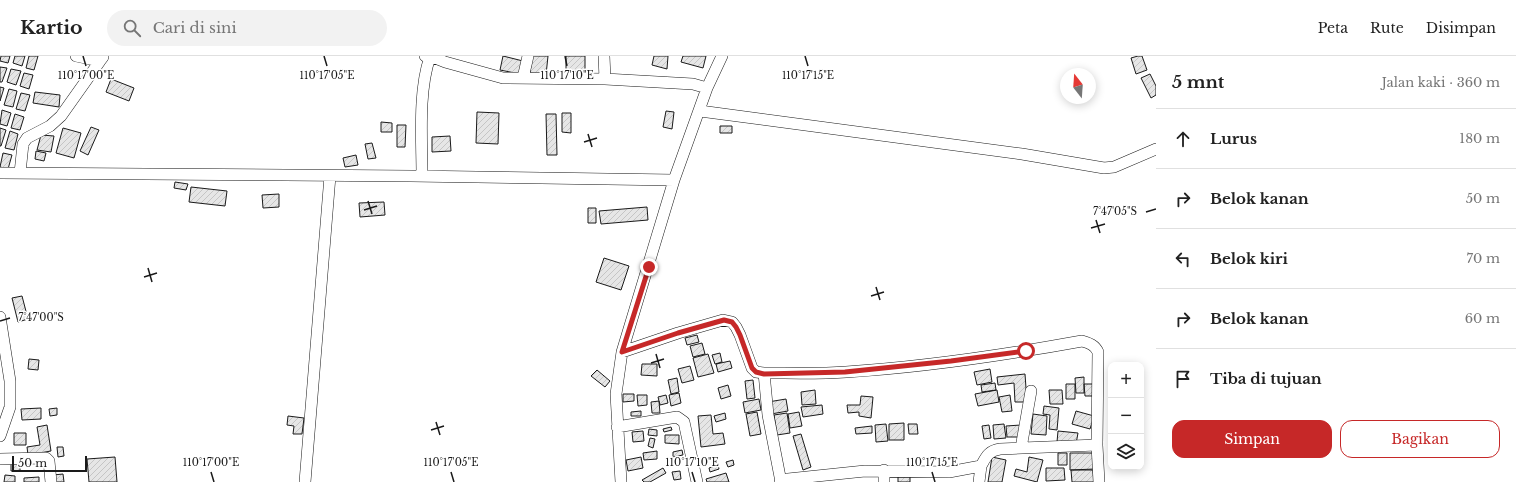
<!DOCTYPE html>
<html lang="id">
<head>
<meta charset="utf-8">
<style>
	:root { --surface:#fff; --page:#f2f2f2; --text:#222; --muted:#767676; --line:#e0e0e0; --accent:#c62828 }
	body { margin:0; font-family:"Libre Baskerville",serif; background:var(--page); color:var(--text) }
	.controls { position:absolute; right:12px; bottom:12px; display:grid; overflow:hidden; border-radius:8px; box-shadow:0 2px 10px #0003 }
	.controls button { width:36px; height:36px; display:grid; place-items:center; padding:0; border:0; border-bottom:1px solid var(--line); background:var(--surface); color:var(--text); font:20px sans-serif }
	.compass { position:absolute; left:1060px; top:12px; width:36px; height:36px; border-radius:50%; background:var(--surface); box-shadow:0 2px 10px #0003; rotate:343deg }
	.scale { position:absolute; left:12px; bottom:10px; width:75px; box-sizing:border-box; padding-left:4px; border:2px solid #1a1a1a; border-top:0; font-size:11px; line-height:14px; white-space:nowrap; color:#1a1a1a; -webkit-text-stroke:3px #fff; paint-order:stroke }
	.stop { position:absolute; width:12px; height:12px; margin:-9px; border:3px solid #c62828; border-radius:50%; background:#fff }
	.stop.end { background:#c62828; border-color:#fff; box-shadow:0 1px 4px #0008 }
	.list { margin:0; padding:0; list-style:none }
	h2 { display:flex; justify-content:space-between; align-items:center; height:52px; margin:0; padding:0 16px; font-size:17px }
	h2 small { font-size:13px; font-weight:400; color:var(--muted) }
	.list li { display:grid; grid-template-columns:26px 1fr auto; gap:12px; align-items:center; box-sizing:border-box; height:60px; padding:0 16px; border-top:1px solid var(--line) }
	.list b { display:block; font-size:15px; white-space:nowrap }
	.list em { font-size:13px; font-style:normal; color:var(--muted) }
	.actions { display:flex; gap:8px; padding:12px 16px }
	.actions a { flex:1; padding:9px 0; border:1px solid var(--accent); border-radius:12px; text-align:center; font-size:14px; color:var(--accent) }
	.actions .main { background:var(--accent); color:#fff }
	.icon { flex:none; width:22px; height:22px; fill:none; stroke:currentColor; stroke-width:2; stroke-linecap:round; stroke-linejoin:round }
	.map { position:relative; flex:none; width:1156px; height:426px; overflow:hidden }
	header { display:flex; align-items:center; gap:24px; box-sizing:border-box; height:56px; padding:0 20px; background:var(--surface); border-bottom:1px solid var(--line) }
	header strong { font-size:19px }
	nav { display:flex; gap:22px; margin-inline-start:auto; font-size:14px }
	.search { width:280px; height:36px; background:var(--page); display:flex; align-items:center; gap:10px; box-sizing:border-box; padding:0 14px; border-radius:22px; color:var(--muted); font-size:15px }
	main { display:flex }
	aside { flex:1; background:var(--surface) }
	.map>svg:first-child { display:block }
</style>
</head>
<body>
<header>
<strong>Kartio</strong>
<div class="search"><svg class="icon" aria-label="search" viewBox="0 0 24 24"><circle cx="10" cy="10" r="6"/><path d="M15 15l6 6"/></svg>Cari di sini</div>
<nav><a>Peta</a><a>Rute</a><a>Disimpan</a></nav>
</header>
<main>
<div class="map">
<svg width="1156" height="426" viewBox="0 0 1156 426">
	<defs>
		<pattern id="building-hatch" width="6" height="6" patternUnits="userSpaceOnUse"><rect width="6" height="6" fill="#e6e6e6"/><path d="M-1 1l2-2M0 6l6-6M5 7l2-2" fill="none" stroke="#c5c5c5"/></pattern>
	</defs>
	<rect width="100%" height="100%" fill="#fff"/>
	<!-- building -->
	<path fill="url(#building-hatch)" stroke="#1a1a1a" d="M1,0H10L8,7L0,5Z
		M15,0H25L22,10L13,7Z
		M29,0H38L34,14L26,12Z
		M503,0L523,5L520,18L500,14Z
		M532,0H548L546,19L530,17Z
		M566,0H585V16L566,15Z
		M654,0H668L667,13L652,9Z
		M683,0H706L703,12L681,6Z
		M1138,0H1142L1147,14L1136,18L1131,2Z
		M0,11L7,12L2,26H0Z
		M11,13L21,15L16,29L7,26Z
		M24,17L33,19L29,33L20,30Z
		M1150,18L1156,30V39L1151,42L1141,22Z
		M111,23L134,32L129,45L106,36Z
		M0,31L4,32L0,45Z
		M9,33L17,35L13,51L4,49Z
		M35,36L60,39L59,51L33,47Z
		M21,37L30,39L25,55L16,53Z
		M2,54L11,57L7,70L0,68Z
		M666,55L674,56L672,73L663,71Z
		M477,56L499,57L498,88L476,87Z
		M562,57H571V77L562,76Z
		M15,58L24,61L20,74L11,72Z
		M546,58H556L557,99H547Z
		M381,66L392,67V76H381Z
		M397,69H406L405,91H397Z
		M720,70H732V77H720Z
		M91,71L99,74L88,99L80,95Z
		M0,72L6,74L1,90H0Z
		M63,72L81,77L74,102L56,97Z
		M10,75L18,78L14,94L5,92Z
		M41,79L54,80L51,96L37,94Z
		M450,80L451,95L432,96V81Z
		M372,87L376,102L368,103L365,88Z
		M36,95L46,97L44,105L35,103Z
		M3,97L12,99L8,113L0,111Z
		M356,99L358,109L345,111L343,102Z
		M175,126L188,128L186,134L174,132Z
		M191,131L227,135L225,150L189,146Z
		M279,138V151L263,152L262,139Z
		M384,146L385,159L360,161L359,147Z
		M647,151L648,164L601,168L599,155Z
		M588,152H596V167H588Z
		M604,202L629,210L621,234L596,226Z
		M22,240L28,263L18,266L12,242Z
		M697,279L699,286L687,289L685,282Z
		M702,287L705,298L693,301L690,290Z
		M720,297L722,306L715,308L712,299Z
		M708,298L714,317L698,321L693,302Z
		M29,303L39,304L38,314L28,313Z
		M730,305L732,312L718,316L716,308Z
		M642,308H657V320L641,319Z
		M690,310L694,324L682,327L678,313Z
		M990,313L992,326L977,329L974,316Z
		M597,314L610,325L605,331L591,320Z
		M1025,318L1027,346H1015L1014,327L998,329L997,321Z
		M1084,321V337H1076L1075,322Z
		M677,322L679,336L671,338L668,324Z
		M753,324L755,342L747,343L745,325Z
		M995,327L996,334L982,336L981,329Z
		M1066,328H1075V343H1066Z
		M1084,328H1097V340H1085Z
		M728,329L731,340L721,343L718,332Z
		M815,334L816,348L802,349L801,336Z
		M997,334L999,346L978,350L975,338Z
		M1049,334H1062L1063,348H1050Z
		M679,337L681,347L671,350L669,339Z
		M623,338H634V345L623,346Z
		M637,339H647V349L638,350Z
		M666,339L668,347L660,349L658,341Z
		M1010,339L1012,355L1002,356L999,341Z
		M861,340L873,341L871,362L859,360V356L848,357L847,349H860Z
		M759,343L761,354L745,357L743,346Z
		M786,343L788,355L771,358L768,346Z
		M659,345L660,357H652L651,346Z
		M822,349L823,358L803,361L801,351Z
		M1044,350L1059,352L1057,374L1049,373L1050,359L1043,358Z
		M41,352V363L22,364L21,353Z
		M57,352V359L50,360L49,353Z
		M641,355V360H631V356Z
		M1076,355L1094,360L1090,373L1072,368Z
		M757,356L761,378L750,380L746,358Z
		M799,356L802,370L790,372L788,358Z
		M725,357L726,363L716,366L714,360Z
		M787,357L790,377L777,379L774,359Z
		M1033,358L1047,360L1046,379L1031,378Z
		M711,359L713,378L723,377L725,388L701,391L698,360Z
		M288,360L304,362L302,378H293L294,370L287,369Z
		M904,367V384H889V368Z
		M886,368L888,385L876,386L875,369Z
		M908,368H917L918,378H909Z
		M1004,368L1006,382L994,383L993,369Z
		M47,369L51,395L28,399L27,391L40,389L37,371Z
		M989,369L991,382L984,383L982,370Z
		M1021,369V381H1007L1006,370Z
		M872,370V377L856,378L855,372Z
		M671,371L672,374L664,376L663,373Z
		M649,373L657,374V380L648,379Z
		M643,375L644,385L633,386L632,376Z
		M1058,375L1078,377L1076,388L1057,386Z
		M14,377H26V389H14Z
		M801,378L811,411L803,414L793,380Z
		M665,379H679V388L665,387Z
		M650,382L655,383L653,392L648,390Z
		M57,391H63L64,400L58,401Z
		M682,394L683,399L673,401V396Z
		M657,395V403L644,404L643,397Z
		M1058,397H1067V409H1058Z
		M1070,397H1095V413L1070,414Z
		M115,401L117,426H89L87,403Z
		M641,401L643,412L628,415L626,404Z
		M992,401L1006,404L1002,426H988Z
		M1029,401L1043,404L1037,426L1014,420L1016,413L1027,416Z
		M733,404L734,409L728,411L726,406Z
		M11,406H20V415H11Z
		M718,409L719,413L710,416L709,412Z
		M663,412L666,417L650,426H644L642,424Z
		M1046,412H1064L1065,424L1046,425Z
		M1071,414H1093L1094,426H1072Z
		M680,415L681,423L674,424L672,416Z
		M726,417L729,426H707L706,423Z
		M63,418L64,426H54L53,419Z
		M898,418H910V426H898Z
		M5,419L15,420V426H4Z
		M39,421V426H24V422Z"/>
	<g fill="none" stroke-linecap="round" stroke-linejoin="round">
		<!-- minor casing -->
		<g stroke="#1a1a1a" stroke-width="12">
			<path id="minor" d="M76,0L100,5L103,1
				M430,0L445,6L503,22L605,23L693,28L707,32
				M604,0L605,23
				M523,22L528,0
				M700,55L1022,98L1104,112L1114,111L1156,93
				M0,117L411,120L674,124
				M20,117L23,88L27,82L50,70L61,60L100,5
				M422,120C422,84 418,35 430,1L425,0
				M0,261L10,325V351L0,380
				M622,296L678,277L723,264L732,266L736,271L740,279L752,312L756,316L764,317C791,317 819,318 846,316C925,311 1005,299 1082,285C1089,287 1095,289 1098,296L1097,389L1099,426
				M764,317L768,359L781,426
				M617,371L677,361L684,366L697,426
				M1021,392L1031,335
				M0,403L46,402L49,405L51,426
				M884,414V426
				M305,426L330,120
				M621,426L616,338L622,296L674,124L707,32L722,0
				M780,426L788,423L865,415L949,416L981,410C986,401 988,395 1000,393L1097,389
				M979,426L981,410"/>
		</g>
		<!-- minor -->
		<use href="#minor" stroke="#fff" stroke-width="11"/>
	</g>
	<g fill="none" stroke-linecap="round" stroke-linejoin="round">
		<!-- route -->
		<path stroke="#c62828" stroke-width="5" d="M649,211L622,296L678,277L724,264L732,266L736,271L740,279L752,312L756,316L764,318L845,316L951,305L1026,295"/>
	</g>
	<!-- ticks -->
	<path fill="none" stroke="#1a1a1a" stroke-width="1.5" d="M83,0L86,10M324,0L327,10M565,0L567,10M805,0L808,10M588,78L592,91M584,86L597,82M368,145L372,158M364,154L377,150M1146,156L1156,153M1096,164L1100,177M1091,172L1105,168M148,212L152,226M144,221L157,217M876,231L880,244M871,240L884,236M0,265L10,262M656,298L660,312M651,307L664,303M436,366L440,379M431,374L444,370M211,416L214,426M451,416L454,426M692,416L695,426M932,416L935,426"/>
	<g font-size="10" text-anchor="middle" fill="#1a1a1a" stroke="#fff" stroke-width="3" stroke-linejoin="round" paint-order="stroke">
		<text x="86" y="23">110°17'00"E</text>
		<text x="327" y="23">110°17'05"E</text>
		<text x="567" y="23">110°17'10"E</text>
		<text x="808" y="23">110°17'15"E</text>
		<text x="1115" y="159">7°47'05"S</text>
		<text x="41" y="265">7°47'00"S</text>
		<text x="211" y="410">110°17'00"E</text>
		<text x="451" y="410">110°17'05"E</text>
		<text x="692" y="410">110°17'10"E</text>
		<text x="932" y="410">110°17'15"E</text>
	</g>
</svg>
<div class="controls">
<button>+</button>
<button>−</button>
<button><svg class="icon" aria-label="layers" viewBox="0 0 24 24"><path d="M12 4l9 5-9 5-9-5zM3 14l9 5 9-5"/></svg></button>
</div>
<svg class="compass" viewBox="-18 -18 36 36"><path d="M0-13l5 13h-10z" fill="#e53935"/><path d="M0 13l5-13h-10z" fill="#767676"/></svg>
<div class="scale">50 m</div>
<div class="stop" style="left:1026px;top:295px"></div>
<div class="stop end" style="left:649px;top:211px"></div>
</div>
<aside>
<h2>5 mnt<small>Jalan kaki · 360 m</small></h2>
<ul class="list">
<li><svg class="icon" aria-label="ahead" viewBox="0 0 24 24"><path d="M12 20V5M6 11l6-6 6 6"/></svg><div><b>Lurus</b></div><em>180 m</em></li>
<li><svg class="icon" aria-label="right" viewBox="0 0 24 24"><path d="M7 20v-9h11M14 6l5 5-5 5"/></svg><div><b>Belok kanan</b></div><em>50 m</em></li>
<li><svg class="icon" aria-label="left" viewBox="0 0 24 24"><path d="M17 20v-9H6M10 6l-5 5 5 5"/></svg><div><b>Belok kiri</b></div><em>70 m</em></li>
<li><svg class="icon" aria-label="right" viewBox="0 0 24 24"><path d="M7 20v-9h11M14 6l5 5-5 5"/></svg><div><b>Belok kanan</b></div><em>60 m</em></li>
<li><svg class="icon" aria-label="arrive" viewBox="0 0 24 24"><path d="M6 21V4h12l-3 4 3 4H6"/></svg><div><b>Tiba di tujuan</b></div></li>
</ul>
<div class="actions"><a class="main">Simpan</a><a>Bagikan</a></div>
</aside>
</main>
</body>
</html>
